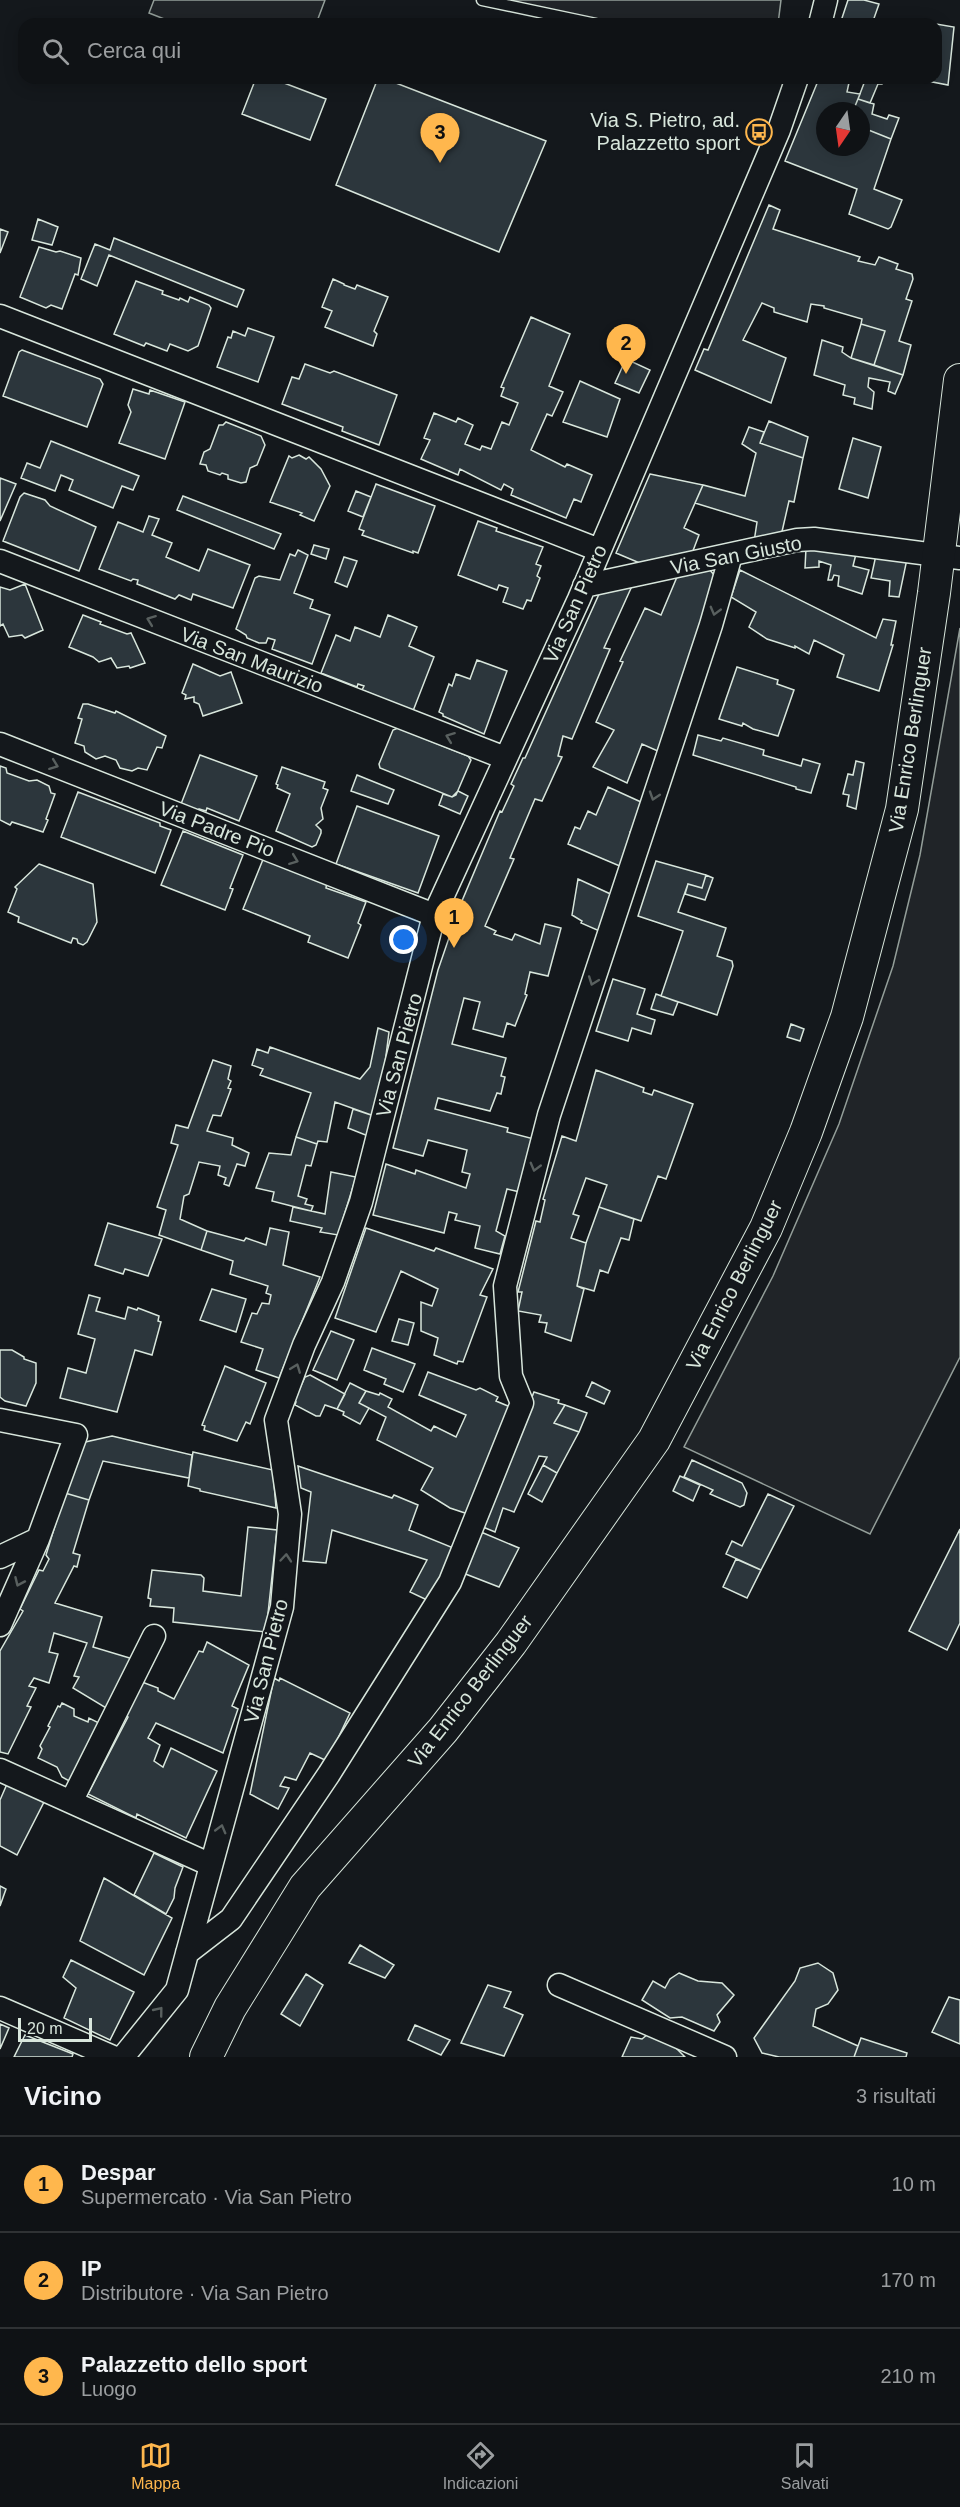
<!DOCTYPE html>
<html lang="it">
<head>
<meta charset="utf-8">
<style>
	:root { --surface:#0f1215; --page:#181b1e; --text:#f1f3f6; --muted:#9b9ea0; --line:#2f3234; --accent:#ffb74d }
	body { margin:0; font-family:Arial,sans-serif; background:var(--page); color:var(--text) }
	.compass { position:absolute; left:816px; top:102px; width:54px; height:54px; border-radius:50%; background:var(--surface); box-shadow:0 3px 15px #0003; rotate:193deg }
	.scale { position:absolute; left:18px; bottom:15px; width:74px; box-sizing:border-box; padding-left:6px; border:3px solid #d8e6dc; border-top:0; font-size:16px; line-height:21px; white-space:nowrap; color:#d8e6dc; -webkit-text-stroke:4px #14181c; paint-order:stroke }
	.you { position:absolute; left:404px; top:940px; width:21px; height:21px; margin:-15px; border:4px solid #fff; border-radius:50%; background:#1a73e8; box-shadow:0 0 0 9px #1a73e833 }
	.badge { display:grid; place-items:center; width:39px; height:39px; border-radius:50%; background:var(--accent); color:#111; font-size:20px; font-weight:700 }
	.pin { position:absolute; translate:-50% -50px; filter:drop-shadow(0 2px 3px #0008) }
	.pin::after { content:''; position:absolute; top:32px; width:21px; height:18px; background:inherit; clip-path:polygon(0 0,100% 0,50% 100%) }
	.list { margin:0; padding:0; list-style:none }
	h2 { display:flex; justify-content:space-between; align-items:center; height:78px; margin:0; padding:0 24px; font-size:26px }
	h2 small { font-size:20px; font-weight:400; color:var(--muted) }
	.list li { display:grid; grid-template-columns:39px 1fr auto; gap:18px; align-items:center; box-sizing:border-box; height:96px; padding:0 24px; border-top:2px solid var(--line) }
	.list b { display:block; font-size:22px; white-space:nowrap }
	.list p { margin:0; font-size:20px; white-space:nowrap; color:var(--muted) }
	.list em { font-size:20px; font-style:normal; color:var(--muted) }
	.icon { flex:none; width:33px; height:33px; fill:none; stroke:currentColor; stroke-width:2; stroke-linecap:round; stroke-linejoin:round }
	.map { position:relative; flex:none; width:960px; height:2057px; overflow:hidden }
	.search { position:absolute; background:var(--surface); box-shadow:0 3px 15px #0003; left:18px; right:18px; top:18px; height:66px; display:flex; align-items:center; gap:15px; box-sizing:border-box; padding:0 21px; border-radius:18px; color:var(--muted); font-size:22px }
	.sheet { height:366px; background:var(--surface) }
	nav { display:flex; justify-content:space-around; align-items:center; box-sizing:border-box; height:84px; border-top:2px solid var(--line); background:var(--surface); font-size:16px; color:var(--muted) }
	nav a { display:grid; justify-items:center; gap:3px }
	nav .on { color:var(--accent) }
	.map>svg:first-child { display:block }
</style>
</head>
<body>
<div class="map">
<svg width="960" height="2057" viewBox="0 0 960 2057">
	<rect width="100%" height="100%" fill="#14181c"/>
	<!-- green -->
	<path fill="#202428" stroke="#939e99" stroke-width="1.5" d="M154,0H325L316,24H177L149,13Z
		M502,0H781L778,24H614Z
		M960,628V1357L870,1534L684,1447L773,1276L839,1124L893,966L920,855Z"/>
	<!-- building -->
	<path fill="#2c363c" stroke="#d8e6dc" stroke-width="1.5" d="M848,0H864L879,4L872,24H840Z
		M936,24L954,27L948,85L912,78H936Z
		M256,78H271L326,99L310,140L242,114Z
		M378,78H383L546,141L499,252L336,185Z
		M823,78H850L847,92L860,94L853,111H825V147H861V127L891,139L874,189L902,200L891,227L888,229L849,214L857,189L785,161L818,81L822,83Z
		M866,78H884L882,84H878L870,103L858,99Z
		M858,99L874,104L872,114L887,119L889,115L899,118L891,139L861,127V111H853Z
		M769,205L780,210L773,229L860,257L858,261L875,265L879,257L898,264L896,269L912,274L913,279L906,299L912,301L899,341L911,345L903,375L874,365L885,331L861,324L862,319L824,308V306L811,304L807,322L774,312V308L762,303L743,340L786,358L771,403L695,370L704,349L708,350Z
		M38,219L58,227L52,245L32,240Z
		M0,229L8,232L0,253Z
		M114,238L244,290L237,307L109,255L97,286L81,279L95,244L110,250Z
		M39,247L56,252L60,251L81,258L78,275L75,274L62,309L51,305L46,308L20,297Z
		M333,279L344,284V285L355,289L357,285L388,297L374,331L377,334L373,346L325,327L332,311L322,307Z
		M136,281L163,291L162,294L179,300L180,298L188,302L190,297L209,305L211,308L198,346L188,351L170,344L167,351L146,343L144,346L114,334Z
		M531,317L570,334L549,386L563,392L552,416L547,414L531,450L565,467L567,464L592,475L581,502L574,499L566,518L511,495L513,489L504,484L501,490L460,469L458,475L421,459L430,440L424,438L434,413L456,422L458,418L473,425L465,444L480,450L482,446L491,449L502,422L509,425L518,403L501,396L504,388L501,387Z
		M861,324L885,331L874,365L851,358Z
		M248,328L274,337L258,382L217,367L228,337L231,338L233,331L245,336Z
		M822,340L843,347L842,352L851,358L903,375L895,394L888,391L890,382L869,378L868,387L874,392L872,409L854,404L855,398L843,395L845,385L814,375Z
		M22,350L100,379L103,384L87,427L3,396L19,352Z
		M626,359L650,370L639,393L615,383Z
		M305,364L330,373L334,371L397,395L379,445L342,431L343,427L282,404L292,377L299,379Z
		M580,381L620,399L607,437L563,422Z
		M133,389L149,394L150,390L185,402L165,459L119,443L131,412L128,405Z
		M769,421L808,437L803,458L760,443Z
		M226,422L261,436L265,445L257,465L250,468L246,482L241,483L228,479V475L222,473L220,475L208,471L206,465L200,464L204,452L210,449L219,425H223Z
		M749,427L764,432L760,443L803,458L794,502L789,501L781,536L754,542L757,522L695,503L703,485L745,496L756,453L742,444Z
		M853,438L881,447L868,498L839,489Z
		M51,441L139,476L133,490L122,486L113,508L69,490L73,480L61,475L55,491L21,478L27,463L40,468Z
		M299,455L306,459L309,457L321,469L330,486L314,521L300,515L302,513L270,502L289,456L292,458Z
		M650,474L703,485L684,528L699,535L691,556L642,564L616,553Z
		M0,478L16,484L0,521Z
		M376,484L435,506L418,553L413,551V553L362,535L364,531L359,529Z
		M356,491L371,497L363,517L348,511Z
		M24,493L45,500L50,506L96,527L79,571L3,541L20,497Z
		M183,496L281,534L274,549L177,510Z
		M149,516L159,519L152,535L172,543L166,557L199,571L208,549L250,565L233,608L193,594L191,600L179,595L175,599L137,584L138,580L133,579L131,581L99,569L118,522L143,532Z
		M478,521L497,528L496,531L543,547L536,564L541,566L537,576L540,578L531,601L527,600L523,609L503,602L508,588L499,585L497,590L458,575Z
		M314,545L329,549L326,559L311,554Z
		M806,548L857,550L853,566L869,570L862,594L838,586L839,576L834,575L832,580H828L831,565L819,561V567L805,568Z
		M298,550L308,555L294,593L313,600L310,608L330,615L312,664L272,649L275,640L268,638L266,643H259L247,638L246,635L236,629L255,578L259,576L280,580L290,554L295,556Z
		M876,555L907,559L899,597L889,596L890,581L871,578Z
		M344,557L357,561L347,587L335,582Z
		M710,570L718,580L660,752L642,744L627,783L593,767L614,730L596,722L623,662L620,661L645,608L661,615L677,577Z
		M740,570L876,638L883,619L896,621L891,645H893L879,691L837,677L844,655L814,640L809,654L795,646V648L767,639L749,627L756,612L731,597Z
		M25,584L43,630L25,638L22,635L9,637L3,624L0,626V587L10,590Z
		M632,586L604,648L610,649L572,739L563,736L558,756L562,757L542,801L535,799L510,858L514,859L485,926L496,931L494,934L512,940L515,934L540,944L545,924L561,928L548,976L530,972L525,994L527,995L515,1026L507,1023L503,1037L473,1029L480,1002L464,998L452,1044L506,1058L501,1076L505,1077L501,1094L497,1093L490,1111L438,1098L435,1109L508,1128L507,1132L534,1139L520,1192L507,1189L496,1231L505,1236L500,1254L475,1248L480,1226L455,1220L457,1214L449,1212L444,1233L373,1215L386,1164L415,1174L416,1170L466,1188L470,1174L462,1172L467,1150L428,1140L423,1156L393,1148L438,970L450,935L448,934L500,811L502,812L514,786L511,784L523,758H525L600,592Z
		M83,615L101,622L100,624L127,634L131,633L145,663L130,668L129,666L117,668L111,658L99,662L93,657L69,647Z
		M388,615L417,627L409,646L434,657L413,711L362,690L364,686L358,684L357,687L321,673L336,635L350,641L355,627L380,637Z
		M477,660L507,671L484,734L443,716V714L439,712L449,684L452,686L456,674L470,679Z
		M193,664L220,676L231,672L242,703L203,716L199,704L194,702V697L185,699L186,695L182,693Z
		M737,667L778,680L777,684L794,690L778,736L753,729L743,723L742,726L719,719Z
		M83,704H88L115,713L116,711L166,736L162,748L157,747L147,770L138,768L132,771L120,768L116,760L105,756L96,759L85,752L84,746L75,743L82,719L78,718Z
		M398,728L468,756L471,760L456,795L452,797L380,768L379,764L393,730Z
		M698,735L721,741L723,738L764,750L763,755L801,766L803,759L820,764L811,793L796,789V787L693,755Z
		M200,755L257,776L239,821L207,808L206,811L199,809L198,811L181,804Z
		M856,761L864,763L856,809L847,806L849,795L843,794L848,774L853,775Z
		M0,766L6,768L7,773L29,781L37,780L49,786L51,793L55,794L46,819L48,820L43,832L12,822L10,825L0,820Z
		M282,767L325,782L323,788L328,790L321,808L323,819L316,825L321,830V833L316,845L312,847L276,831L290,794L277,788L278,785L276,784Z
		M357,775L394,790L388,804L351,791Z
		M608,787L641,802L634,829H632L630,832L633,834L622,867L568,844L575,827L580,829L588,811L596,815Z
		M458,791L468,796L460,814L439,805L443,794L452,797Z
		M78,792L160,823V826L171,830L155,873L61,837Z
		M357,806L439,836L418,893L336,864Z
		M183,831L243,855L230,888L233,889L225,910L161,885Z
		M264,857L327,881L326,888L366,902L358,923L361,925L348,958L308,942L310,936L243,909Z
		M656,861L706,875L702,888L688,884L678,912L726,928L717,956L732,961L733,966L717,1015L661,996L683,931L638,916Z
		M39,864L93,884L97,922L87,942L83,945L78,943L77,939L73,938L71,943L18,922L19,917L8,912L17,889L15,887Z
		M706,875L713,878L705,900L685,894L688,884L702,888Z
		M578,879L617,897L604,933L581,923L582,921L572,915Z
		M613,979L645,989L637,1014L655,1020L651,1034L632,1028L628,1041L596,1031Z
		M656,994L678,1002L673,1015L651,1009Z
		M791,1024L804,1029L800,1041L787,1037Z
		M378,1028L389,1032L383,1079L374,1116L335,1102L327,1142L318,1141L317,1144L296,1137L311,1093L260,1075L263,1069L252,1065L257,1049L268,1053L270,1047L360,1079L370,1067Z
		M213,1060L231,1066L228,1079L231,1081L228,1088L231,1089L221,1116L213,1115L207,1131L233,1138L232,1145L249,1153L245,1166L237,1164L229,1186L224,1184L226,1178L218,1175L220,1166L199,1162L189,1194L184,1196L180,1219L207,1231L201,1250L159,1235L166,1210L157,1207L178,1145L171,1143L176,1125L188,1128Z
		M596,1070L644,1088L643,1092L652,1095L654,1090L693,1104L666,1179L658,1176L641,1221L599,1207L607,1185L586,1178L573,1214L579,1216L571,1238L586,1243L577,1286L584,1289L571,1341L545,1332L547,1323L539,1322L541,1315L518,1311L522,1292H518L536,1221L540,1222L545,1200L543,1199L562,1136L576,1141Z
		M353,1109L374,1116L368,1136L348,1128Z
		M296,1137L317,1144L311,1166L306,1165L298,1196L307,1199L305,1204L313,1206L311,1211L272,1201L274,1192L256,1188L269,1153L291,1155Z
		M331,1172L356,1177L338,1235L320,1232L322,1228L290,1221L293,1207L325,1214Z
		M599,1207L634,1219L629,1240L621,1238L608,1273L600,1270L594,1291L577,1286L586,1243Z
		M108,1223L162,1239L148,1276L125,1269L123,1274L95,1265Z
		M270,1228L289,1232L283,1265L320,1277L279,1378L256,1370L263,1349L241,1342L252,1313L257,1314L262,1303L269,1304L271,1295L266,1293L268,1286L230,1274L233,1261L201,1250L207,1231L244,1241L246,1238L266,1245Z
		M366,1228L434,1251L436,1248L493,1269L480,1295L487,1297L463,1362L458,1361L457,1364L434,1355L438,1338L421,1331V1302L432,1306L438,1289L401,1271L376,1332L335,1318Z
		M212,1289L246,1299L236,1332L200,1320Z
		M89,1295L100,1298L96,1311L125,1319L128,1307L137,1310L138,1308L159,1316L158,1321L161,1322L152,1355L135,1350L117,1412L60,1398L68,1368L86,1373L95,1339L78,1334Z
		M399,1319L414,1323L408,1345L392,1341Z
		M331,1331L354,1340L337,1380L313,1370Z
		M372,1348L415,1364L403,1392L384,1384L386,1379L364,1370Z
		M0,1350H12L24,1357V1359L36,1363V1383L26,1406L5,1401L0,1397Z
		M225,1366L266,1383L250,1424L246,1422L237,1441L204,1430L205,1426L202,1425Z
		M428,1372L476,1390L480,1388L498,1397L496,1401L515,1409L471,1515L450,1508L421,1490L433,1468L377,1440L386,1417L359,1403L366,1391L379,1395L380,1393L392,1399L388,1407L431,1431L434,1426L456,1437L466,1415L419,1395Z
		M310,1375L345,1394L337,1409L325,1405L320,1416H316L295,1405L296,1402L294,1401L305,1377Z
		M592,1382L610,1391L604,1404L586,1396Z
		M350,1383L366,1391L359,1403L369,1408L360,1424L343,1415L344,1412L337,1409Z
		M534,1392L559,1400L558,1403L565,1405L554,1423L579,1432L557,1473L543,1465L547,1457L539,1456L514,1512L503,1508L495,1532L483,1527L493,1493Z
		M565,1405L587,1413L579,1432L554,1423Z
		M112,1436L192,1455L189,1478L103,1461L89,1500L65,1493L81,1443Z
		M193,1452L273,1470L276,1508L200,1491V1489L188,1486Z
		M692,1460L742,1483L747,1493L744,1505L740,1507L710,1494L713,1490L684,1477Z
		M543,1465L557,1473L542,1502L528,1494Z
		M298,1466L392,1498L394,1495L418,1505L409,1530L456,1549L427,1600L410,1592L427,1560L332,1530L326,1563L303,1561L311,1492L301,1488Z
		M680,1476L700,1485L693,1501L673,1491Z
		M65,1493L89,1500L73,1553L80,1555L77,1567L74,1566L55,1603L102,1617L93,1647L133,1659L111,1711L73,1688L79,1677L74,1676L87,1643L54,1633L49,1652L58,1654L49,1683L34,1678L29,1686L36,1688L27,1706L31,1707L8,1754L0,1752V1651L23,1611L20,1609L39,1570L43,1571L49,1559L46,1555Z
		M768,1494L794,1506L761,1570L726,1554L732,1541L742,1546Z
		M248,1527L277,1530L266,1632L173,1622L174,1608L150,1606L151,1599L148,1598L152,1570L201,1575L204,1578L203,1591L241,1596Z
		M960,1529V1623L947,1650L909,1631Z
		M481,1532L519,1548L499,1587L463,1573Z
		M736,1559L761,1570L747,1598L723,1587Z
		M207,1642L249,1665L232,1706L238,1709L223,1753L156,1723L148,1738L160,1745L154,1761L163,1767L171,1748L217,1771L186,1838L137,1814L136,1818L88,1794L128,1717L126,1716L142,1682L158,1688V1691L174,1699L199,1651L203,1652Z
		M274,1678L279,1681L280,1678L350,1713L327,1761L310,1753L296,1780L285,1777L280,1786L289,1788L278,1809L250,1794Z
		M62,1703L74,1709V1716L88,1722L89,1718L101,1724L73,1783L62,1777L57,1767L38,1758L42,1749L40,1746L50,1727L48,1726L58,1706L60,1707Z
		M7,1784L44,1802L17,1855L0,1846V1800Z
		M154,1853L183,1867L175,1888L174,1898L166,1914L134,1895Z
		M104,1878L172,1918L144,1975L80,1941Z
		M0,1886L6,1889L0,1906Z
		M360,1945L394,1965L385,1978L349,1963Z
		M71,1960L134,1992L110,2040L64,2018L76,1988L63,1977Z
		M818,1963L833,1973L838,1990L828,2004L816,2009L813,2026L858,2046L854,2057H779L762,2053L754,2038L795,1981L800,1968Z
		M679,1973L698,1981L722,1983L734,1995L717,2015L720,2022L714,2031L682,2017L670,2018L642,2000L653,1981L665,1988L670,1979Z
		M306,1974L323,1985L300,2026L281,2014Z
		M488,1985L511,1992L504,2007L523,2015L504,2056L461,2043Z
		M949,1997L960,2000V2044L932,2032Z
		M0,2024L9,2028L0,2049Z
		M415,2025L450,2040L441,2055L408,2040Z
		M648,2034L670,2042L685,2057H622L631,2037L642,2039Z
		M25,2035L73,2054L72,2057H14Z
		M861,2038L907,2053L906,2057H854Z"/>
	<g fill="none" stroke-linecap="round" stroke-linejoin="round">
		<!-- service casing -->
		<g stroke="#d8e6dc" stroke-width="13">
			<path id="service" d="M482,0L596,24"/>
		</g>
		<!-- minor casing -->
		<g stroke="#d8e6dc" stroke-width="25">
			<path id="minor" d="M820,24L826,0
				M0,316L599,550
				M0,561L505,758
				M584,586L797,540L814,539L960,558
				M0,744L434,915
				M0,1420L76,1435L38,1539L0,1625
				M0,1557L38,1539
				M0,1770L211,1865
				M71,1802L154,1636
				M187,1953L231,1919L329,1774L450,1582L522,1403L511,1376L505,1286L549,1115L711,625L731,555
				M559,1985L725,2057
				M0,2008L113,2057
				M123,2057L177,1990L282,1607L290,1514L276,1420L304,1345L333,1282L361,1202L434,915L579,599L779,130L797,78"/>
		</g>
		<!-- secondary casing -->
		<g stroke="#d8e6dc" stroke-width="34">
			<path id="secondary" d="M206,2057L230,2008L305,1887L443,1730L511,1643L654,1440L766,1228L806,1132L847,1017L902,809L934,593L960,380"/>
		</g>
		<!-- service -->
		<use href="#service" stroke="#14181c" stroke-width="10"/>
		<!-- minor -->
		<use href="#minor" stroke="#14181c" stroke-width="22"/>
		<!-- secondary -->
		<use href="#secondary" stroke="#14181c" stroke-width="32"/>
	</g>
	<!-- one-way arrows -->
	<defs><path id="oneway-chevron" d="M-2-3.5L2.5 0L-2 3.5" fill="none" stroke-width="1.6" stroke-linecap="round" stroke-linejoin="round" transform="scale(1.5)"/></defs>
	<g stroke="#59605f">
		<use href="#oneway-chevron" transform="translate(715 611) rotate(105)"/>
		<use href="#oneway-chevron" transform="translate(151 620) rotate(-159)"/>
		<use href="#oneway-chevron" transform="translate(450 737) rotate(-159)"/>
		<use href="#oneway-chevron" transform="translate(54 765) rotate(21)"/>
		<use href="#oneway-chevron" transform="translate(654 796) rotate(108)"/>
		<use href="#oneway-chevron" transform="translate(294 860) rotate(21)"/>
		<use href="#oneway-chevron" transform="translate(593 981) rotate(110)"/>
		<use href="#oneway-chevron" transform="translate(535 1167) rotate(105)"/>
		<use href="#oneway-chevron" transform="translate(296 1368) rotate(-69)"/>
		<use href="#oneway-chevron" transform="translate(286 1558) rotate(-85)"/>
		<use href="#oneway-chevron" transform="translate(19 1582) rotate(114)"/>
		<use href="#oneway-chevron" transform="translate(221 1829) rotate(-75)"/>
		<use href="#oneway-chevron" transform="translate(159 2011) rotate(-51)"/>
	</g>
	<!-- icons -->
	<defs>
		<g id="bus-ring" transform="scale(1.35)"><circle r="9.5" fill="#14181c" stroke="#ffb74d" stroke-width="1.5"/><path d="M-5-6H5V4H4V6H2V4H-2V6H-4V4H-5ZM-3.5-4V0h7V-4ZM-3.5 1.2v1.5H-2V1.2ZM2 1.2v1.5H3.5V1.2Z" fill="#ffb74d"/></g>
	</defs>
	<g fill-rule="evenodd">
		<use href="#bus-ring" x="759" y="132"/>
	</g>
	<g text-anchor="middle" stroke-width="4.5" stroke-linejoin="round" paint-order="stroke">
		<!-- poi labels -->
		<g font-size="20" fill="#d8e6dc" stroke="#14181c" text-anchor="end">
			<text x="740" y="127">Via S. Pietro, ad.<tspan x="740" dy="23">Palazzetto sport</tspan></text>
		</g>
		<!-- street labels -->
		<g font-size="20" fill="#d8e6dc" stroke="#14181c">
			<text transform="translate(736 555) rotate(-11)" y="7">Via San Giusto</text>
			<text transform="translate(575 604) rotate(-66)" y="7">Via San Pietro</text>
			<text transform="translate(252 660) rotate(21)" y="7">Via San Maurizio</text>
			<text transform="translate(910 740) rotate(-81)" y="7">Via Enrico Berlinguer</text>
			<text transform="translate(217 829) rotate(21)" y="7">Via Padre Pio</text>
			<text transform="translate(399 1055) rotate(-75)" y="7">Via San Pietro</text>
			<text transform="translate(734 1285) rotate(-63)" y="7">Via Enrico Berlinguer</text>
			<text transform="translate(266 1661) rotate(-76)" y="7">Via San Pietro</text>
			<text transform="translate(470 1691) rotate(-52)" y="7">Via Enrico Berlinguer</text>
		</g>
	</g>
</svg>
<svg class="compass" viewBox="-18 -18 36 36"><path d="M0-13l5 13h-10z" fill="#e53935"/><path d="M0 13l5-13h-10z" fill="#9b9ea0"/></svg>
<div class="scale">20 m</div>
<div class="you"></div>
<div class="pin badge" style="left:454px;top:948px">1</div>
<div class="pin badge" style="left:626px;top:374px">2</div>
<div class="pin badge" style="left:440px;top:163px">3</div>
<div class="search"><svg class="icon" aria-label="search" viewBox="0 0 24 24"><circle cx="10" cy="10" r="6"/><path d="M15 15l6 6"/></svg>Cerca qui</div>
</div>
<section class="sheet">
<h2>Vicino<small>3 risultati</small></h2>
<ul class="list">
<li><span class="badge">1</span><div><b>Despar</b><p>Supermercato · Via San Pietro</p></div><em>10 m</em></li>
<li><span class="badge">2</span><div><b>IP</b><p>Distributore · Via San Pietro</p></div><em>170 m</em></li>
<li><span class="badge">3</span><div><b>Palazzetto dello sport</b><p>Luogo</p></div><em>210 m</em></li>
</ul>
</section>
<nav>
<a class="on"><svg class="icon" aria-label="map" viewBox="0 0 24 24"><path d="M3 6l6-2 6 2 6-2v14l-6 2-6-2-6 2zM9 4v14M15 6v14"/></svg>Mappa</a>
<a><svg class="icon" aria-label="directions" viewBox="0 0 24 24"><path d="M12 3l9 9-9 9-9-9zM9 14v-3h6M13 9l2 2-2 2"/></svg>Indicazioni</a>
<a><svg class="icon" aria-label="saved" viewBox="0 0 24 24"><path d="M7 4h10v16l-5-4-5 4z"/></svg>Salvati</a>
</nav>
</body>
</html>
